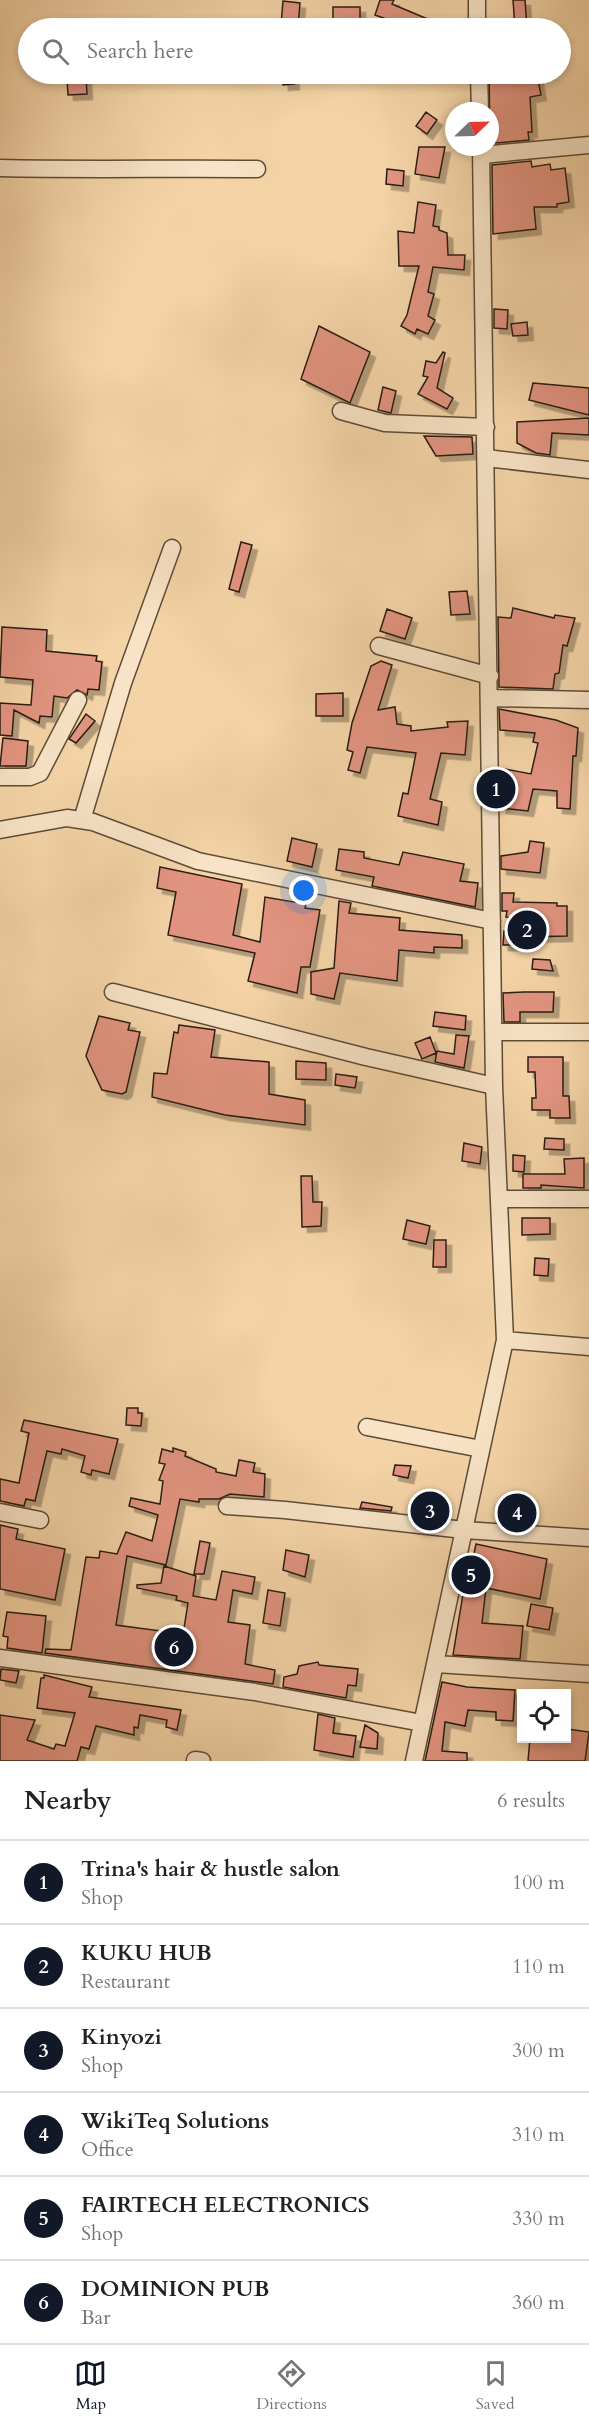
<!DOCTYPE html>
<html lang="en">
<head>
<meta charset="utf-8">
<style>
	:root { --surface:#fff; --page:#f2f2f2; --text:#222; --muted:#767676; --line:#e0e0e0; --accent:#111827 }
	body { margin:0; font-family:Cardo,serif; background:var(--page); color:var(--text) }
	.controls { position:absolute; right:18px; bottom:18px; display:grid; overflow:hidden; border-radius:0px; box-shadow:0 3px 9px #0003 }
	.controls button { width:54px; height:54px; display:grid; place-items:center; padding:0; border:0; border-bottom:2px solid var(--line); background:var(--surface); color:var(--text); font:30px sans-serif }
	.compass { position:absolute; left:445px; top:102px; width:54px; height:54px; border-radius:50%; background:var(--surface); box-shadow:0 3px 9px #0003; rotate:67deg }
	.you { position:absolute; left:304px; top:891px; width:21px; height:21px; margin:-15px; border:4px solid #fff; border-radius:50%; background:#1a73e8; box-shadow:0 0 0 9px #1a73e833 }
	.badge { display:grid; place-items:center; width:39px; height:39px; border-radius:50%; background:var(--accent); color:#fff; font-size:20px; font-weight:700 }
	.pin { position:absolute; translate:-50% -50%; border:3px solid #fff; box-shadow:0 2px 6px #0006 }
	.list { margin:0; padding:0; list-style:none }
	h2 { display:flex; justify-content:space-between; align-items:center; height:78px; margin:0; padding:0 24px; font-size:26px }
	h2 small { font-size:20px; font-weight:400; color:var(--muted) }
	.list li { display:grid; grid-template-columns:39px 1fr auto; gap:18px; align-items:center; box-sizing:border-box; height:84px; padding:0 24px; border-top:2px solid var(--line) }
	.list b { display:block; font-size:22px; white-space:nowrap }
	.list p { margin:0; font-size:20px; white-space:nowrap; color:var(--muted) }
	.list em { font-size:20px; font-style:normal; color:var(--muted) }
	.icon { flex:none; width:33px; height:33px; fill:none; stroke:currentColor; stroke-width:2; stroke-linecap:round; stroke-linejoin:round }
	.map { position:relative; flex:none; width:589px; height:1761px; overflow:hidden }
	.search { position:absolute; background:var(--surface); box-shadow:0 3px 9px #0003; left:18px; right:18px; top:18px; height:66px; display:flex; align-items:center; gap:15px; box-sizing:border-box; padding:0 21px; border-radius:33px; color:var(--muted); font-size:22px }
	.sheet { height:582px; background:var(--surface) }
	nav { display:flex; justify-content:space-around; align-items:center; box-sizing:border-box; height:84px; border-top:2px solid var(--line); background:var(--surface); font-size:16px; color:var(--muted) }
	nav a { display:grid; justify-items:center; gap:3px }
	nav .on { color:var(--accent) }
	.map>svg:first-child { display:block }
</style>
</head>
<body>
<div class="map">
<svg width="589" height="1761" viewBox="0 0 589 1761">
	<defs>
		<filter id="shadow"><feDropShadow dx="5.5" dy="5.5" stdDeviation="0" flood-color="#0004"/></filter>
	</defs>
	<rect width="100%" height="100%" fill="#f4d4a7"/>
	<filter id="stains"><feTurbulence type="fractalNoise" baseFrequency=".00333" numOctaves="4"/><feColorMatrix values="0 0 0 0 .2 0 0 0 0 .09 0 0 0 0 .02 0 0 0 .5 -.17"/></filter>
	<radialGradient id="worn" r=".72"><stop offset=".6" stop-color="#630" stop-opacity="0"/><stop offset="1" stop-color="#630" stop-opacity=".3"/></radialGradient>
	<!-- building -->
	<path fill="#e29480" stroke="#2c1e12" stroke-width="1.5" filter="url(#shadow)" d="M380,0H394L392,4L430,20L427,28H393L386,26L389,20L375,15Z
		M513,0H525L527,28H515Z
		M283,1L300,3L298,27L281,25Z
		M333,7H360V28H333Z
		M282,74H293L294,84L283,85Z
		M489,74H520L521,77L537,74L541,95L530,97L532,132H528L529,140L496,143L490,138Z
		M86,77L87,94L68,95L67,79Z
		M426,112L437,120L427,134L416,126Z
		M419,147H445L439,178L415,174Z
		M531,161L532,167L550,164L551,170L565,168L569,202L557,204V207H534L536,229L493,234L492,165Z
		M387,169L404,171L403,186L386,184Z
		M418,202L436,205L433,226L439,227V230L447,233L448,255H465L464,270L433,267L428,292L434,294L428,316L435,320L428,334L417,329L415,334L401,326L407,315L419,266H399L398,231L414,233Z
		M494,309L508,310L507,329L494,328Z
		M527,322L528,335L513,336L511,324Z
		M319,326L370,352L350,403L301,379Z
		M443,352L445,353L437,388L453,398L447,409L418,394L428,377L423,376L426,361L436,363Z
		M533,383L589,388V415L529,400Z
		M383,387L396,391L391,413L378,410Z
		M589,418V435L552,433L550,455L536,453L517,443V422Z
		M424,436L472,437L473,454L436,456Z
		M241,542L252,545L239,592L229,589Z
		M467,591L470,614L451,615L449,592Z
		M513,608L554,618L555,615L575,618L567,646L563,645L559,673L555,674L553,689L499,687L498,617L511,618Z
		M387,609L412,618L405,639L380,631Z
		M2,627L47,630L46,651L97,656L96,661L102,662L99,690L88,689L87,695L77,690L67,698L54,696L52,717L40,716L39,723L14,710L12,736L0,735V703L31,705L33,680L0,677Z
		M381,661L392,665L378,710L395,707L397,724L411,726V731L448,727L447,722L468,721L465,755L441,753L430,799L442,802L438,825L398,816L403,793L408,794L416,753L367,747L360,773L348,770L353,752L347,750L352,723L371,666Z
		M343,693V716H316V694Z
		M499,709L556,720L578,728L576,756H573L570,809L557,808V791L533,789L528,811L501,808L500,768L531,774L538,743L533,742L535,733L500,730Z
		M86,714L95,721L76,743L69,739Z
		M3,738L28,741L26,766H0Z
		M292,838L317,844L312,867L287,861Z
		M530,841L544,843L540,873L501,869V856L528,852Z
		M339,849L364,852V858L399,865L403,852L464,864L460,881L478,883L475,907L372,886L374,877L336,870Z
		M160,867L242,884L233,935L260,942L265,897L306,904L305,908L320,910L310,967H301L297,993L248,981L255,953L168,935L176,892L157,888Z
		M502,893H514L513,902L557,903V906H567V936L525,937L526,920L506,917L507,911H502Z
		M339,901L351,903L349,913L400,918L399,930L462,935V948L434,947V953L399,950L397,981L340,973L334,999L311,994V972L334,968Z
		M504,931H516V945H503Z
		M533,959L550,960L553,971L532,969Z
		M524,992H554L553,1012H520V1022H504L503,993Z
		M435,1012L466,1016L465,1030L433,1026Z
		M99,1016L130,1023L128,1030L140,1032L126,1092L122,1094L102,1090L86,1056Z
		M179,1025L215,1030L211,1057L269,1062V1094L305,1100V1125L225,1115L152,1097L154,1073L167,1074L174,1032L178,1033Z
		M456,1035L469,1036L464,1068L435,1062L437,1051L454,1054Z
		M430,1037L436,1053L422,1059L415,1043Z
		M528,1057H563V1096H569L570,1118H550V1110H532V1098H536L535,1072H528Z
		M296,1061L326,1063V1080L296,1079Z
		M336,1074L357,1077L355,1088L335,1085Z
		M545,1138L564,1139V1150L544,1149Z
		M464,1143L482,1147L480,1164L462,1161Z
		M513,1155L525,1156L524,1172L513,1171Z
		M584,1158V1188L541,1185V1188H523V1174H565L564,1159Z
		M301,1176H312L313,1202H322L321,1226L302,1227Z
		M522,1218H550V1234L522,1235Z
		M407,1220L430,1226L426,1244L403,1239Z
		M434,1240H446V1267H433Z
		M535,1258L549,1259L548,1276L534,1275Z
		M127,1408H138V1413H142L141,1426L126,1425Z
		M24,1420L118,1439L109,1474L92,1470L91,1475L81,1472L85,1456L62,1449L61,1454L47,1451L35,1501L26,1499L24,1506L0,1501V1479L19,1483L29,1433L21,1431Z
		M173,1448L186,1452L185,1456L216,1469V1472L236,1476L239,1460L255,1463L253,1472L265,1474L264,1497L230,1494L219,1499H199V1502L180,1499L166,1565L127,1556L116,1625L183,1634L188,1603L176,1600L177,1596L137,1588V1585L161,1583L164,1566L196,1576L193,1596L216,1600L222,1571L255,1577L252,1594L233,1590L228,1622L250,1625L245,1664L275,1670L273,1684L45,1653L46,1649L71,1650L86,1557L99,1558L100,1551L117,1554L126,1532L152,1541L158,1515L129,1506L131,1498L160,1504L163,1481L159,1480L165,1464L159,1463L162,1449L173,1452Z
		M395,1465L411,1466L408,1478L393,1475Z
		M362,1502L392,1507L391,1511L360,1508Z
		M0,1525L18,1529L16,1539L65,1549L55,1600L0,1589Z
		M200,1541L210,1543L204,1574H194Z
		M476,1544L547,1559L540,1599L486,1588L482,1623L523,1626L520,1659L453,1655L464,1588H467Z
		M286,1550L309,1555L305,1577L283,1570Z
		M268,1590L285,1593L280,1626L263,1623Z
		M531,1604L553,1608L549,1630L527,1626Z
		M7,1612L46,1616L42,1653L7,1648L8,1637L3,1636Z
		M318,1662L319,1665L358,1669L356,1686L348,1685L346,1698L283,1687L284,1677L297,1674L299,1666Z
		M1,1669L19,1671L16,1683L0,1680Z
		M44,1675L92,1687L89,1697L181,1710L177,1730L166,1727L167,1720L140,1715L138,1728L134,1727V1735L96,1726L89,1749L81,1747L77,1761H0V1715L35,1720L27,1740L54,1749L56,1744L65,1746L75,1713L37,1708L41,1678H44Z
		M442,1682L467,1687L515,1690L513,1721L496,1720V1712L468,1710L465,1726L445,1722L442,1751L467,1753V1761H425Z
		M318,1714L335,1718L333,1733L356,1736L353,1757L314,1750Z
		M365,1725L378,1733L377,1749L360,1747Z
		M567,1729L589,1732L585,1761H528L530,1738H567Z"/>
	<g fill="none" stroke-linecap="round" stroke-linejoin="round">
		<!-- minor casing -->
		<g stroke="#5e4c37" stroke-width="19">
			<path id="minor" d="M477,0V28
				M479,74L480,111
				M482,155L589,145
				M0,168C86,170 171,168 257,169
				M341,411L385,423L486,427
				M486,458L589,470
				M379,646L490,676
				M490,698L589,700
				M0,777H30L40,773L78,700
				M82,820L123,683L172,548
				M0,830L67,818L93,822L198,861L492,921
				M113,992L366,1057L494,1086
				M495,1032H589
				M500,1199H589
				M505,1340L589,1347
				M367,1427L481,1449
				M227,1506L285,1510L464,1530L589,1538
				M0,1512L40,1520
				M0,1658L255,1692L422,1723
				M436,1664L589,1674
				M195,1760L202,1761
				M414,1761L505,1340L494,1086L481,147"/>
		</g>
		<!-- minor -->
		<use href="#minor" stroke="#f8e3c6" stroke-width="16"/>
	</g>
	<rect width="100%" height="100%" filter="url(#stains)"/>
	<rect width="100%" height="100%" fill="url(#worn)"/>
</svg>
<div class="controls">
<button><svg class="icon" aria-label="locate" viewBox="0 0 24 24"><circle cx="12" cy="12" r="6"/><path d="M12 2v4M12 18v4M2 12h4M18 12h4"/></svg></button>
</div>
<svg class="compass" viewBox="-18 -18 36 36"><path d="M0-13l5 13h-10z" fill="#e53935"/><path d="M0 13l5-13h-10z" fill="#767676"/></svg>
<div class="you"></div>
<div class="pin badge" style="left:496px;top:789px">1</div>
<div class="pin badge" style="left:527px;top:930px">2</div>
<div class="pin badge" style="left:430px;top:1511px">3</div>
<div class="pin badge" style="left:517px;top:1513px">4</div>
<div class="pin badge" style="left:471px;top:1575px">5</div>
<div class="pin badge" style="left:174px;top:1647px">6</div>
<div class="search"><svg class="icon" aria-label="search" viewBox="0 0 24 24"><circle cx="10" cy="10" r="6"/><path d="M15 15l6 6"/></svg>Search here</div>
</div>
<section class="sheet">
<h2>Nearby<small>6 results</small></h2>
<ul class="list">
<li><span class="badge">1</span><div><b>Trina's hair &amp; hustle salon</b><p>Shop</p></div><em>100 m</em></li>
<li><span class="badge">2</span><div><b>KUKU HUB</b><p>Restaurant</p></div><em>110 m</em></li>
<li><span class="badge">3</span><div><b>Kinyozi</b><p>Shop</p></div><em>300 m</em></li>
<li><span class="badge">4</span><div><b>WikiTeq Solutions</b><p>Office</p></div><em>310 m</em></li>
<li><span class="badge">5</span><div><b>FAIRTECH ELECTRONICS</b><p>Shop</p></div><em>330 m</em></li>
<li><span class="badge">6</span><div><b>DOMINION PUB</b><p>Bar</p></div><em>360 m</em></li>
</ul>
</section>
<nav>
<a class="on"><svg class="icon" aria-label="map" viewBox="0 0 24 24"><path d="M3 6l6-2 6 2 6-2v14l-6 2-6-2-6 2zM9 4v14M15 6v14"/></svg>Map</a>
<a><svg class="icon" aria-label="directions" viewBox="0 0 24 24"><path d="M12 3l9 9-9 9-9-9zM9 14v-3h6M13 9l2 2-2 2"/></svg>Directions</a>
<a><svg class="icon" aria-label="saved" viewBox="0 0 24 24"><path d="M7 4h10v16l-5-4-5 4z"/></svg>Saved</a>
</nav>
</body>
</html>
